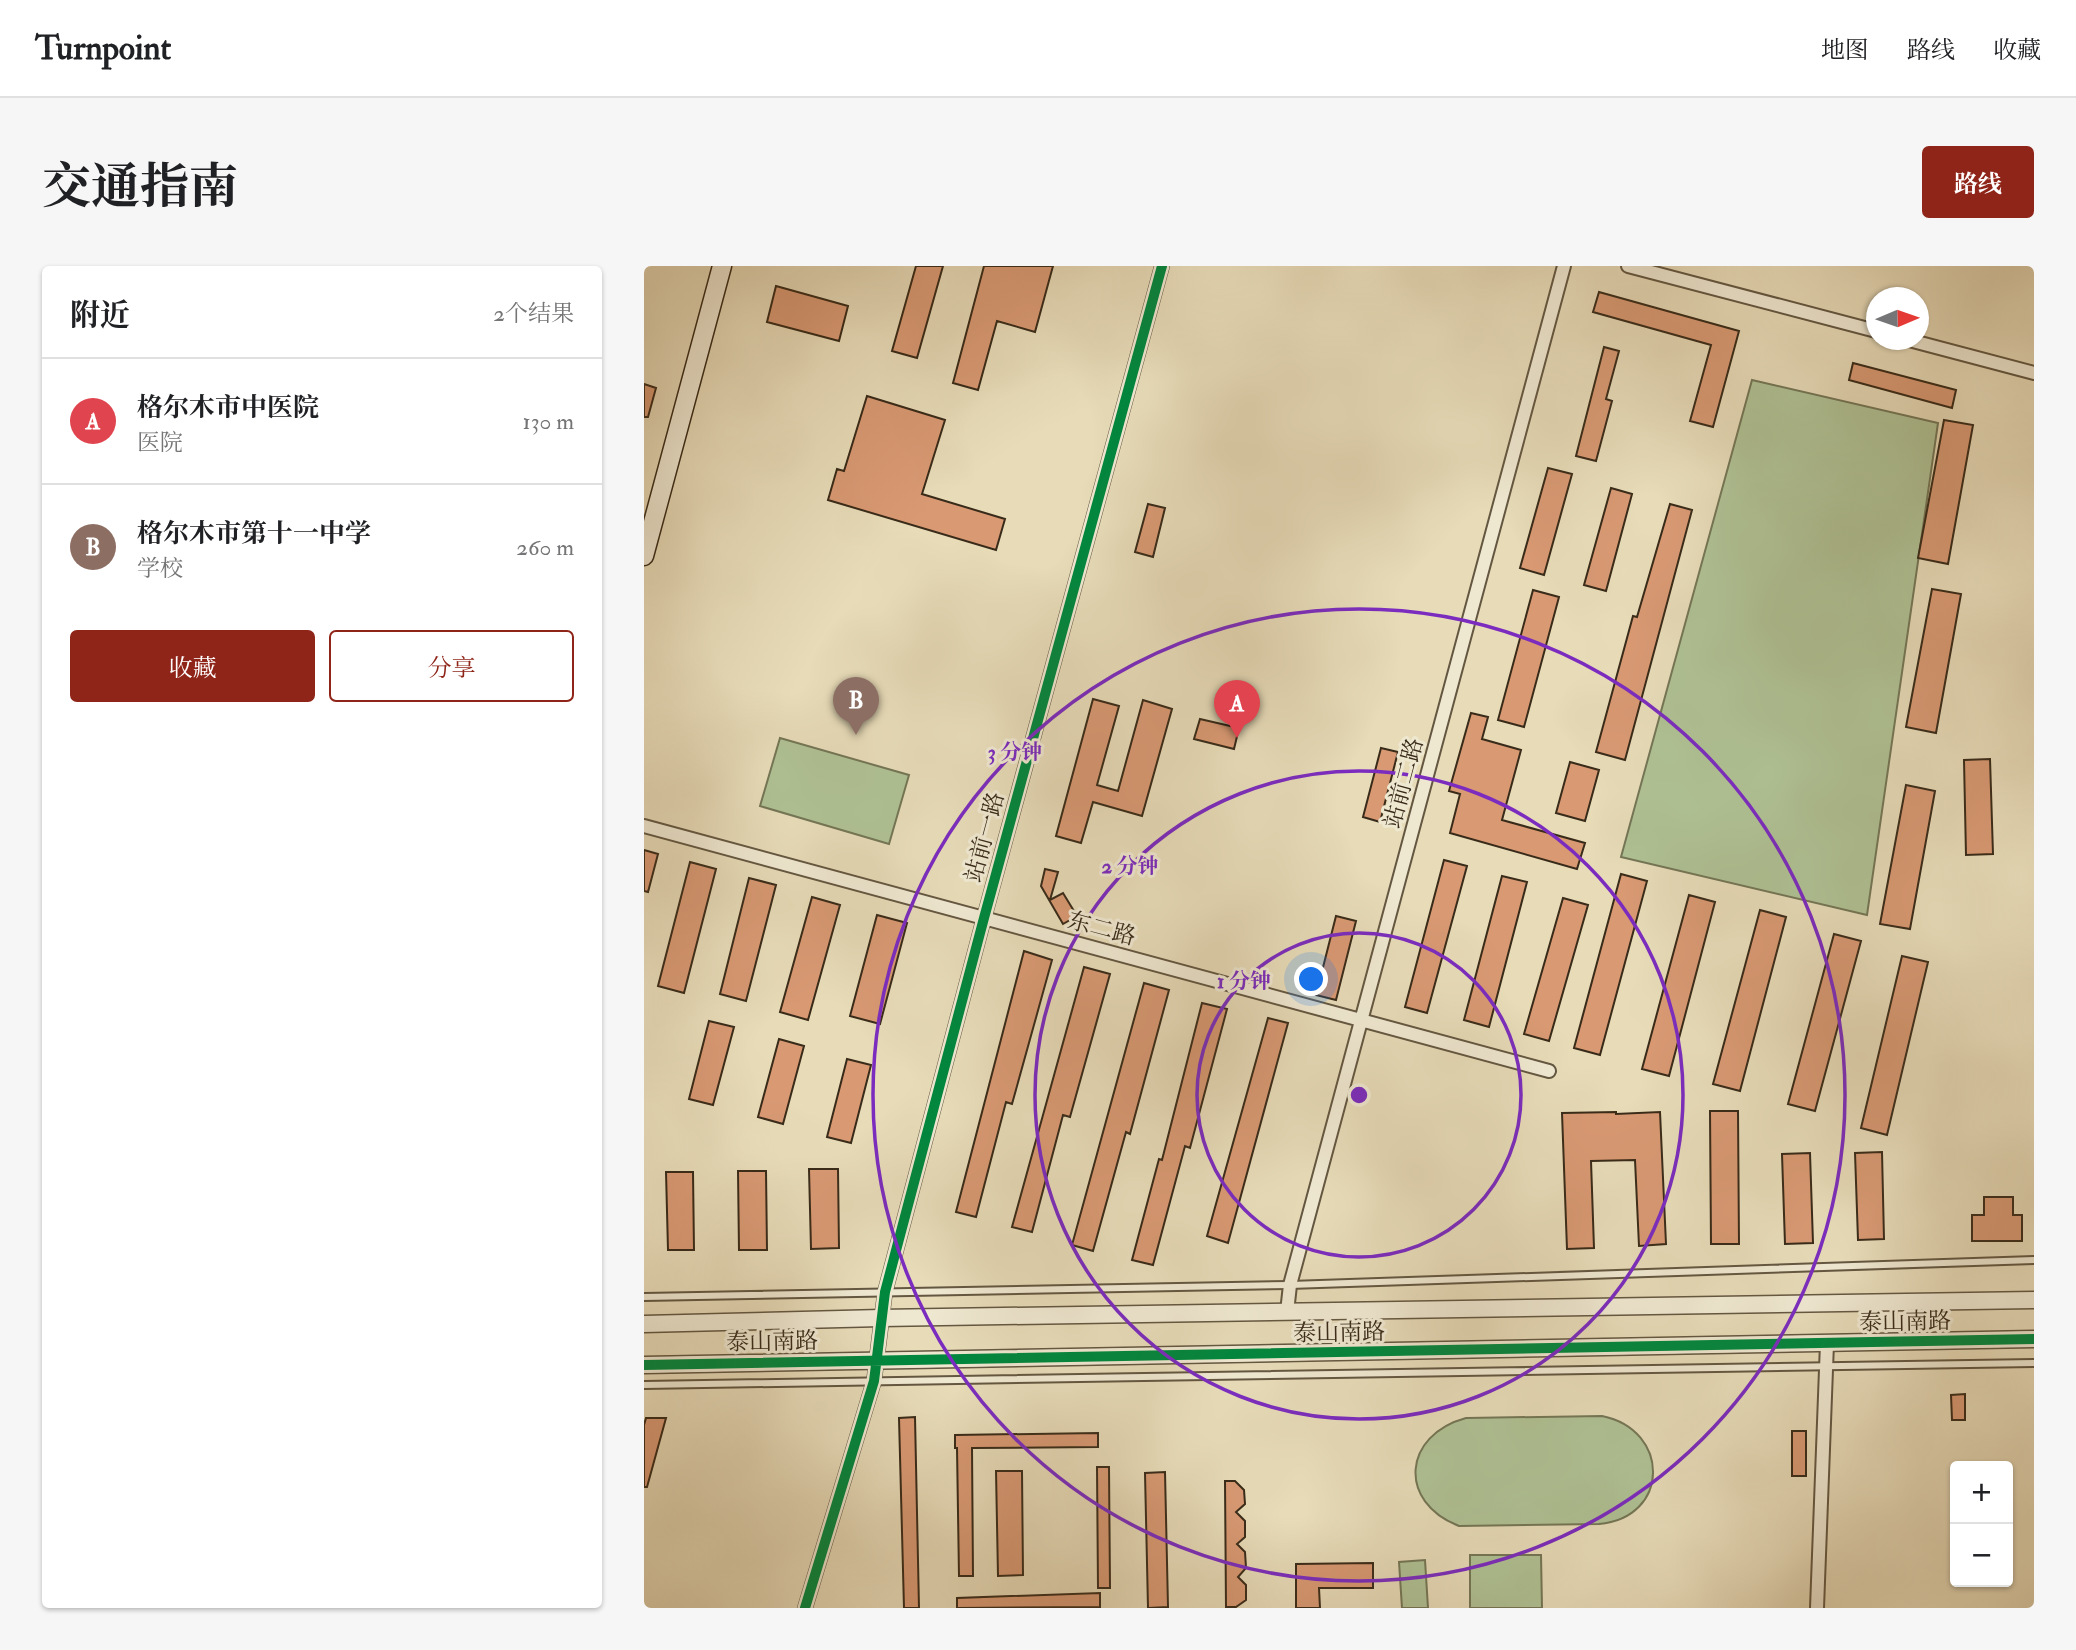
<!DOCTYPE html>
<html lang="zh">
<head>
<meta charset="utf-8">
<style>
	:root { --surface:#fff; --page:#f6f6f6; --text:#202124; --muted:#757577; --line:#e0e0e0; --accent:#8f2418 }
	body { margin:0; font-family:"IM FELL Double Pica","Noto Serif SC",serif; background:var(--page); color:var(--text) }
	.controls { position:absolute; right:21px; bottom:21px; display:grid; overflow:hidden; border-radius:7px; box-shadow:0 2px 5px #0004 }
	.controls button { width:63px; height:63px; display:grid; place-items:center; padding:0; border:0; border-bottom:2px solid var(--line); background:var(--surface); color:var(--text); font:35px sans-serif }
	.compass { position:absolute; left:1222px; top:21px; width:63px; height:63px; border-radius:50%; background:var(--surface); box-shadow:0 2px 5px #0004; rotate:88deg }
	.you { position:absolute; left:668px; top:714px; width:24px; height:24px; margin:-18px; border:5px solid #fff; border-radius:50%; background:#1a73e8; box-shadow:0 0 0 10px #1a73e833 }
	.badge { display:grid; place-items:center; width:46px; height:46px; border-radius:50%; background:var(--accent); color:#fff; font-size:23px; font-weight:700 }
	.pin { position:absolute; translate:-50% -58px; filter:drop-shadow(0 2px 4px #0008) }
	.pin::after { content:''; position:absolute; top:37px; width:24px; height:21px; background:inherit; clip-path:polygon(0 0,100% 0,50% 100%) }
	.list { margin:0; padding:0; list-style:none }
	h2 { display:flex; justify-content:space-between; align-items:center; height:91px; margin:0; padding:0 28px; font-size:30px }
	h2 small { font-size:23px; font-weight:400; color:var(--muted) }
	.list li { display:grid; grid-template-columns:46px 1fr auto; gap:21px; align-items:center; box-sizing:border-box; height:126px; padding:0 28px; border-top:2px solid var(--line) }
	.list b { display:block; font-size:26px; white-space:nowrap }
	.list p { margin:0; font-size:23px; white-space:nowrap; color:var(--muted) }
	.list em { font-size:23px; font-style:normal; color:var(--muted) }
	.actions { display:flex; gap:14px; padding:21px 28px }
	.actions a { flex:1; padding:16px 0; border:2px solid var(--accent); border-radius:7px; text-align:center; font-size:24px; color:var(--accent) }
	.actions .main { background:var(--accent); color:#fff }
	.map { position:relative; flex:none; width:1390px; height:1342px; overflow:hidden; border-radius:7px }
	header { display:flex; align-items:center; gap:42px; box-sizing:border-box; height:98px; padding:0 35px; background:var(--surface); border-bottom:2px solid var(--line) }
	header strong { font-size:33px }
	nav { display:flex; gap:38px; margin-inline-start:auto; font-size:24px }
	.intro { display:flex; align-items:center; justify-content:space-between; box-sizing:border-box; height:168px; padding:0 42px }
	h1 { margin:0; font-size:49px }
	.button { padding:18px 32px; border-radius:7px; background:var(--accent); color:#fff; font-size:24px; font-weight:700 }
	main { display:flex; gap:42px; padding:0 42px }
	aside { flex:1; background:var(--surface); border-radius:7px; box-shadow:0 2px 5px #0004 }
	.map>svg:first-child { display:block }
</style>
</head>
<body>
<header>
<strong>Turnpoint</strong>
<nav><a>地图</a><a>路线</a><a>收藏</a></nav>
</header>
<div class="intro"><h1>交通指南</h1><a class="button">路线</a></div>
<main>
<aside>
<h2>附近<small>2个结果</small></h2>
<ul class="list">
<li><span class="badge" style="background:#e0444e">A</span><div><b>格尔木市中医院</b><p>医院</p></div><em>130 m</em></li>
<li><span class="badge" style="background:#8d6e63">B</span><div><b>格尔木市第十一中学</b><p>学校</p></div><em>260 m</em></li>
</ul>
<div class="actions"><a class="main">收藏</a><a>分享</a></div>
</aside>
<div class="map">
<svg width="1390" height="1342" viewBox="0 0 1390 1342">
	<rect width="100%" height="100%" fill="#e7dbb8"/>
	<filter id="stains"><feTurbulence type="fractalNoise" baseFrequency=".00286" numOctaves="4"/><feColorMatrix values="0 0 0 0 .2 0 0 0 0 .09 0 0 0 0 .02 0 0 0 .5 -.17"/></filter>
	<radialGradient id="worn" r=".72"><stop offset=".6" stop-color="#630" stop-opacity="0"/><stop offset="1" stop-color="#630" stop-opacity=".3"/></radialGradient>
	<!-- green -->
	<path fill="#afc194" stroke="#747656" stroke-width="2" d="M1108,114L1294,157L1223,649L977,591Z
		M136,472L265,509L245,578L116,540Z
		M958,1150C1027,1164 1026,1252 955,1258L815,1260C753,1236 759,1169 822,1152Z
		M826,1289H897L898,1342H826Z
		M781,1294L784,1342H758L755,1296Z"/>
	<!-- building -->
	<path fill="#d89973" stroke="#392b19" stroke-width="2" d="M272,0H299L273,92L248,85Z
		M340,0H409L391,66L353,55L334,124L309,117Z
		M132,20L204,40L195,75L123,56Z
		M955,26L1095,65L1069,161L1046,155L1067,79L949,46Z
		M960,81L975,85L962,133L968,135L952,195L932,190Z
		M1209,97L1312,124L1308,142L1205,114Z
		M0,118L12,122L4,151H0Z
		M223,130L301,154L278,228L361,253L352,284L184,234L193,203L200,205Z
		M1300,154L1329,159L1304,298L1274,292Z
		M904,202L928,208L900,309L876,302Z
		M967,222L988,228L962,325L940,319Z
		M504,238L521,242L509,291L491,286Z
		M1026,238L1048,244L981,494L952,486L989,350L993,351Z
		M1288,323L1317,328L1292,467L1262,461Z
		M889,324L915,331L880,461L854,454Z
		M449,433L475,440L453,519L474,525L499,434L528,443L498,550L449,536L437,577L412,570Z
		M827,447L844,451L838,473L877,484L858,554L941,577L933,603L806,567L816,528L805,525Z
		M556,453L595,462L590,483L550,473Z
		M737,482L754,486L736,556L719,551Z
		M1346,493L1349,588L1322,589L1320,494Z
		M926,496L955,504L941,555L912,547Z
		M1262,519L1291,525L1266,663L1236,658Z
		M0,584L14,588L4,626L0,625Z
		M800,594L823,600L783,747L761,741Z
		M46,596L72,603L40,727L14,720Z
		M401,603L414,606L406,634L419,627L433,650L419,658L397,620Z
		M977,608L1003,615L956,789L930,782Z
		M858,610L883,616L845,761L820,754Z
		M105,612L132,619L102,735L76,728Z
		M1045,629L1071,636L1025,810L998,803Z
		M168,631L196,639L164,754L136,746Z
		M919,632L944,639L905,775L880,768Z
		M1116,644L1142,651L1096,825L1069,818Z
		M233,649L263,657L236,758L206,750Z
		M692,650L712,655L692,734L672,729Z
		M1190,668L1217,675L1171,845L1144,838Z
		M380,685L408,694L368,838L362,836L332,951L312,946Z
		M1258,690L1284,696L1243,869L1217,862Z
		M440,701L466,708L426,851L419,849L388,966L368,961Z
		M500,717L525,724L486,868L482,866L449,985L428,979Z
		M558,737L583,743L546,882L541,880L509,999L488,994L515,893L518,894Z
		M624,752L644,757L584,977L563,970Z
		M65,755L90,761L69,839L45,833Z
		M135,773L160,780L139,858L114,851Z
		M203,793L227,799L207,877L183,871Z
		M1066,845H1094L1095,978H1067Z
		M972,846V848L1016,846L1022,978L995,980L991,894L947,895L950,982L923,983L918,847Z
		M1238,886L1240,973L1214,974L1211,887Z
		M1166,887L1169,977L1141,978L1138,888Z
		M165,903H194L195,982L167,983Z
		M94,905H122L123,984H95Z
		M22,906H49L50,984H24Z
		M1340,931H1369V949H1378V975H1328V949H1340Z
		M1321,1128V1154H1308L1307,1129Z
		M271,1151L275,1342H260L255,1152Z
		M2,1152H22L3,1221H0V1159Z
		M1148,1165H1162V1210H1148Z
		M454,1167V1181L328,1182L329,1310H315L313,1182H311V1169Z
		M453,1201H465L466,1322H454Z
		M352,1205H378L379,1309L354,1310Z
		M521,1206L524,1341L504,1342L501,1207Z
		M581,1215H591L600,1224L601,1238L592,1246L601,1255V1271L593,1278L601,1286L602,1302L594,1311L602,1319V1334L592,1341H582Z
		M729,1297V1322H675L676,1342H652V1298Z
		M456,1327V1341L313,1342V1332Z"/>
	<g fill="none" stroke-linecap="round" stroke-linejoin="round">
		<!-- service casing -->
		<g stroke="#645741" stroke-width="10">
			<path id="service" d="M0,1031L646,1019L1390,994
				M0,1119L1390,1097"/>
		</g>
		<!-- minor casing -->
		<g stroke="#645741" stroke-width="16">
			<path id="minor" d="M984,0L1232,65
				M1265,74L1390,107
				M0,560L905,805
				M643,1046L646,1019L920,0
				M161,1342L230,1115L241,1026L340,652L518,0
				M1173,1342L1183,1077"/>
		</g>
		<!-- tertiary casing -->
		<g stroke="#645741" stroke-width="19">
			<path id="tertiary" d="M0,1058L237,1052L1390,1034
				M0,1099L1390,1073"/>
		</g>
		<!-- secondary casing -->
		<g stroke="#392b19" stroke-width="21">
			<path id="secondary" d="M0,290L78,0"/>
		</g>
		<!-- service -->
		<use href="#service" stroke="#efe8d1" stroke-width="6"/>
		<!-- minor -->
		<use href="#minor" stroke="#efe8d1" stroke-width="12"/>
		<!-- tertiary -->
		<use href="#tertiary" stroke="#efe8d1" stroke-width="16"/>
		<!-- secondary -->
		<use href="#secondary" stroke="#efe8d1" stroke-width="18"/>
		<!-- cycleway casing -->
		<g stroke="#efe8d1" stroke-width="15">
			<path id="cycleway" d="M0,1099L1390,1073
				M161,1342L230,1115L241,1026L340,652L518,0"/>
		</g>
		<!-- cycleway -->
		<use href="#cycleway" stroke="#00873e" stroke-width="10"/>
	</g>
	<!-- distance rings -->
	<g fill="none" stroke="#7b2cbf" stroke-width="3.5">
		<circle cx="715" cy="829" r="162"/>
		<circle cx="715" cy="829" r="324"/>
		<circle cx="715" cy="829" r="486"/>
	</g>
	<g text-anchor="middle" stroke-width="6" stroke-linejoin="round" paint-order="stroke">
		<!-- street labels -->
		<g font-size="23" fill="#392b19" stroke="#efe8d1">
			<text transform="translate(759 517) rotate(-75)" y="8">站前二路</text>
			<text transform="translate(340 571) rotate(-75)" y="8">站前一路</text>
			<text transform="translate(458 662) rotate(15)" y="8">东二路</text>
			<text transform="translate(1261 1055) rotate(-1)" y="8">泰山南路</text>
			<text transform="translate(695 1066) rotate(-1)" y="8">泰山南路</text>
			<text transform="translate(128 1075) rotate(-1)" y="8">泰山南路</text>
		</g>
	</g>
	<circle cx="715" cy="829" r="10" fill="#7b2cbf" stroke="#efe8d1" stroke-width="3.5"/>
	<g font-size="21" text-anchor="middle" font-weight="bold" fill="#7b2cbf" stroke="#efe8d1" stroke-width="6" stroke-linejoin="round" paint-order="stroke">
		<text x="371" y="493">3 分钟</text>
		<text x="486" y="607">2 分钟</text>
		<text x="600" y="722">1 分钟</text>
	</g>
	<rect width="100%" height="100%" filter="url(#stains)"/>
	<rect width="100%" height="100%" fill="url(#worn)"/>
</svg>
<div class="controls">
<button>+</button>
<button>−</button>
</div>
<svg class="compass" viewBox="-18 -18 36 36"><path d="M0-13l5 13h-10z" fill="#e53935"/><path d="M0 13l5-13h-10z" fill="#757577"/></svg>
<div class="you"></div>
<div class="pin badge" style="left:593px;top:472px;background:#e0444e">A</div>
<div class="pin badge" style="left:212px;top:469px;background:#8d6e63">B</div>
</div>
</main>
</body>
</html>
